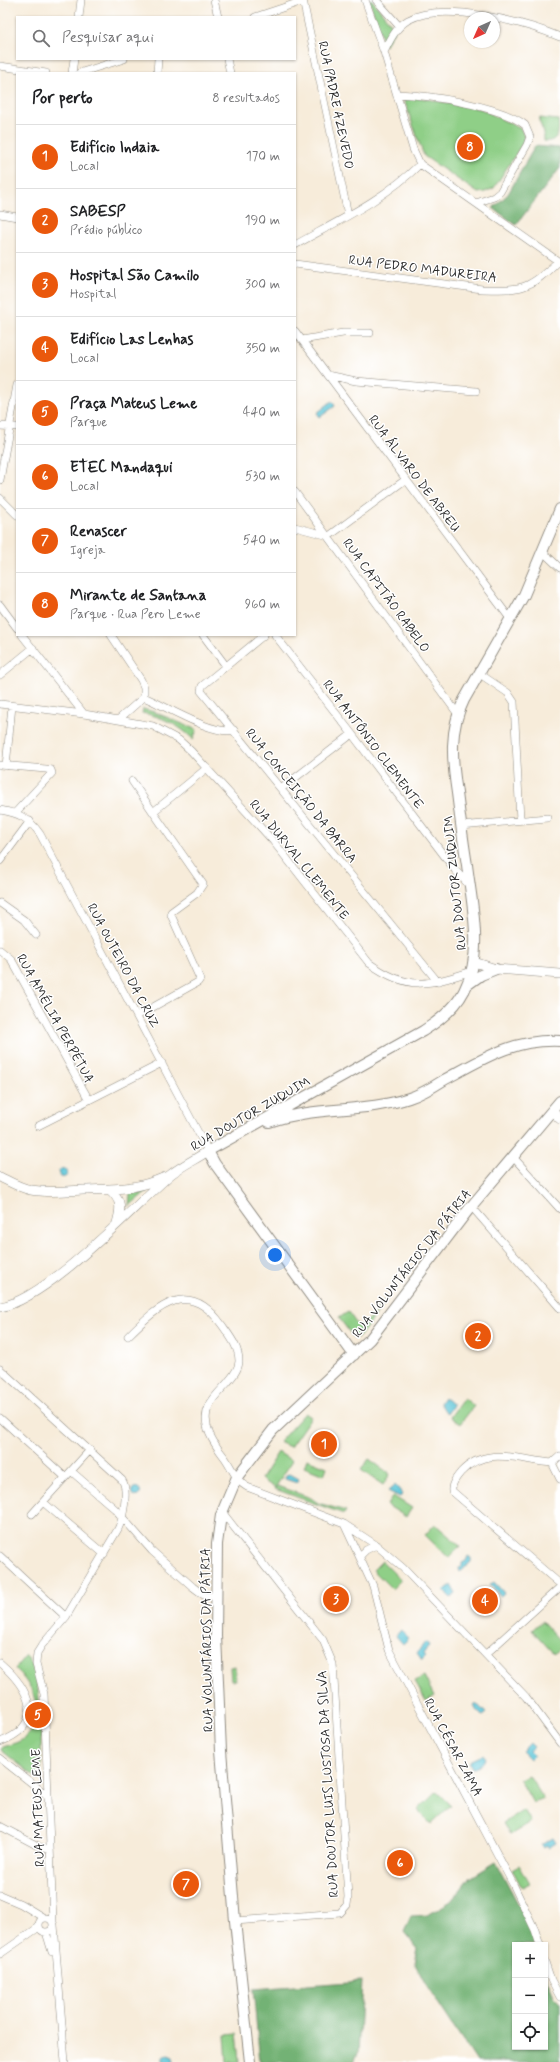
<!DOCTYPE html>
<html lang="pt">
<head>
<meta charset="utf-8">
<style>
	:root { --surface:#fff; --page:#f2f2f2; --text:#202124; --muted:#757577; --line:#e0e0e0; --accent:#ea580c }
	body { margin:0; font-family:Mynerve,sans-serif; background:var(--page); color:var(--text) }
	.controls { position:absolute; right:12px; bottom:12px; display:grid; overflow:hidden; border-radius:0px; box-shadow:0 1px 3px #0004 }
	.controls button { width:36px; height:36px; display:grid; place-items:center; padding:0; border:0; border-bottom:1px solid var(--line); background:var(--surface); color:var(--text); font:20px sans-serif }
	.compass { position:absolute; left:464px; top:12px; width:36px; height:36px; border-radius:50%; background:var(--surface); box-shadow:0 1px 3px #0004; rotate:225deg }
	.you { position:absolute; left:275px; top:1255px; width:14px; height:14px; margin:-10px; border:3px solid #fff; border-radius:50%; background:#1a73e8; box-shadow:0 0 0 6px #1a73e833 }
	.badge { display:grid; place-items:center; width:26px; height:26px; border-radius:50%; background:var(--accent); color:#fff; font-size:13px; font-weight:700 }
	.pin { position:absolute; translate:-50% -50%; border:2px solid #fff; box-shadow:0 1px 4px #0006 }
	.list { margin:0; padding:0; list-style:none }
	h2 { display:flex; justify-content:space-between; align-items:center; height:52px; margin:0; padding:0 16px; font-size:17px }
	h2 small { font-size:13px; font-weight:400; color:var(--muted) }
	.list li { display:grid; grid-template-columns:26px 1fr auto; gap:12px; align-items:center; box-sizing:border-box; height:64px; padding:0 16px; border-top:1px solid var(--line) }
	.list b { display:block; font-size:15px; white-space:nowrap }
	.list p { margin:0; font-size:13px; white-space:nowrap; color:var(--muted) }
	.list em { font-size:13px; font-style:normal; color:var(--muted) }
	.icon { flex:none; width:22px; height:22px; fill:none; stroke:currentColor; stroke-width:2; stroke-linecap:round; stroke-linejoin:round }
	.map { position:relative; flex:none; width:560px; height:2062px; overflow:hidden }
	.search { position:absolute; background:var(--surface); box-shadow:0 1px 3px #0004; left:16px; top:16px; width:280px; height:44px; display:flex; align-items:center; gap:10px; box-sizing:border-box; padding:0 14px; border-radius:0px; color:var(--muted); font-size:15px }
	.panel { position:absolute; background:var(--surface); box-shadow:0 1px 3px #0004; left:16px; top:72px; width:280px; height:564px; border-radius:0px }
	.map>svg:first-child { display:block }
</style>
</head>
<body>
<div class="map">
<svg width="560" height="2062" viewBox="0 0 560 2062">
	<rect width="100%" height="100%" fill="#fff"/>
	<filter id="ink" filterUnits="userSpaceOnUse"><feTurbulence type="fractalNoise" baseFrequency=".025" numOctaves="2"/><feDisplacementMap in="SourceGraphic" scale="8" xChannelSelector="R" yChannelSelector="G"/><feConvolveMatrix kernelMatrix="1 2 1 2 8 2 1 2 1" color-interpolation-filters="sRGB"/></filter>
	<filter id="wash" filterUnits="userSpaceOnUse"><feTurbulence type="fractalNoise" baseFrequency=".012" numOctaves="4" result="noise"/><feDisplacementMap in="SourceGraphic" scale="16" xChannelSelector="R" yChannelSelector="G"/><feGaussianBlur stdDeviation="0.9" result="paint"/><feColorMatrix in="noise" values="0 0 0 0 0 0 0 0 0 0 0 0 0 0 0 0 0 1.4 0 .05"/><feComposite in="paint" operator="in"/></filter>
	<g filter="url(#wash)">
		<rect width="100%" height="100%" fill="#f7ecda"/>
		<!-- green -->
		<path fill="#8fcf87" stroke="#5d7d59" d="M369,0H372L395,29L385,46Z
			M405,97H415L481,109L521,129L524,136L523,143L494,188L485,192L478,193L424,156L404,100Z
			M540,118L558,120C560,132 557,143 544,141V133L539,121Z
			M143,709L154,712L197,730L193,739C179,725 161,716 142,713Z
			M147,1191L129,1206L130,1194Z
			M384,1300L386,1302L359,1337L354,1338L339,1318L348,1312L359,1327L372,1317Z
			M464,1398L474,1406L460,1424L450,1417Z
			M305,1413L311,1417L290,1447L279,1442Z
			M278,1452L292,1461L275,1488L261,1479Z
			M307,1459L327,1467L324,1475L304,1467Z
			M369,1459L390,1474L383,1485L361,1470Z
			M278,1486L311,1498L318,1503L346,1511L344,1514L275,1489Z
			M393,1496L412,1508L406,1517L387,1505Z
			M435,1524L460,1546L449,1558L425,1535Z
			M382,1561L401,1580L392,1589L373,1570Z
			M542,1621L560,1641V1648L554,1654L532,1630Z
			M26,1656C44,1673 41,1751 41,1777L39,1780L1,1750L2,1747C8,1745 14,1744 20,1741C50,1724 35,1686 15,1669Z
			M235,1666V1680H231L230,1667Z
			M424,1676L434,1696L426,1701L415,1681Z
			M529,1775L543,1798L533,1803L520,1780Z
			M437,1791L451,1805L431,1824L418,1810Z
			M524,1810L531,1822L510,1835L503,1823Z
			M519,1865L530,1884L522,1888L512,1869Z
			M236,2034L239,2062H227L225,2035Z"/>
		<!-- forest -->
		<path fill="#73b274" stroke="#4f6e50" d="M535,146L560,148V168L516,225L493,208L508,194Z
			M496,1862L532,1930L536,1945H515V2047H545V1974L554,1996L560,2002V2062H477L425,1983L415,1964L418,1949L404,1932L411,1916L428,1915L451,1901L470,1878Z
			M362,1981L358,2053L354,2062H260L253,1989Z"/>
		<!-- water -->
		<path fill="#5dc6d8" stroke="#447882" d="M332,401L335,406L320,417L317,413Z
			M58.5 1173a4.5 4.5 0 1 1 9 0a4.5 4.5 0 1 1-9 0Z
			M444,1397L453,1405L447,1414L440,1403Z
			M290,1474L299,1479L297,1483L285,1479L286,1475Z
			M395,1485L403,1494L400,1497L388,1491Z
			M131.5 1492a4.5 4.5 0 1 1 9 0a4.5 4.5 0 1 1-9 0Z
			M468,1556L471,1558V1562L460,1572L459,1567L462,1566V1563L466,1561Z
			M494,1582L504,1593L501,1596L490,1585Z
			M451,1585L456,1594L451,1598L444,1591Z
			M401,1630L409,1638L403,1644L396,1636Z
			M425,1642L429,1645L424,1654L426,1656L422,1660L417,1653Z
			M476,1703L486,1713L482,1716L475,1709L476,1708L474,1705Z
			M530,1743L534,1747L530,1751L534,1755L530,1759L522,1751Z
			M483,1755L485,1759C483,1764 477,1768 472,1768L470,1764V1761Z
			M553,1838L556,1843L548,1848L547,1846L543,1848L541,1845Z
			M168,2054L173,2056L174,2062H163V2057Z"/>
	</g>
	<g filter="url(#ink)">
		<g fill="none" stroke-linecap="round" stroke-linejoin="round">
			<!-- street casing -->
			<g stroke="#918c82" stroke-width="8">
				<path id="street" d="M214,0L218,17
					M303,0L348,215
					M376,0L399,26
					M79,17L81,0
					M255,17L303,1
					M384,52C390,40 396,27 408,20C443,1 525,22 560,37
					M227,59L230,73
					M0,66L46,73
					M72,73L74,59
					M79,73L124,59
					M157,73L158,59
					M397,94C429,95 501,106 525,125L530,137L527,145L500,192L494,197L476,203
					M0,214L17,217
					M295,245C338,221 385,199 420,164
					M295,264L482,289C522,290 529,290 558,261L420,164L413,149L384,52L365,0
					M295,331L511,620
					M302,340L343,333H370
					M328,375L356,381L476,391
					M0,426L17,427
					M0,480L17,385
					M295,492L457,713
					M0,498L17,515
					M295,527L329,536
					M329,536L405,480
					M543,552L560,568
					M0,605L17,628
					M22,635L84,714
					M111,635L141,680L144,687V697
					M203,635L226,666
					M264,635L202,686L201,691L438,982
					M275,635L352,734L455,870L470,886
					M480,674L508,693L514,702L520,820
					M0,675L33,648
					M0,704L84,714L153,726L179,740L191,751L273,841L369,963C409,992 429,985 472,971
					M119,719L144,697C165,706 214,736 234,730
					M0,765L46,769L51,770L52,773L15,813
					M6,766L12,706
					M132,781L153,812
					M282,788L352,734
					M0,810C19,813 29,818 40,834L208,1151
					M461,826L547,818
					M0,861L30,821
					M0,903L24,920L36,935
					M0,950L11,959L89,1100
					M137,1016L198,982L200,979L171,915V912L197,893L203,884L153,812L207,768
					M38,1126L162,1063
					M514,1158L560,1209
					M471,1206L560,1308
					M128,1336C159,1305 189,1278 222,1325C229,1335 239,1347 239,1361C239,1369 233,1376 228,1382C222,1389 213,1397 209,1406C200,1424 214,1444 225,1458C232,1468 236,1481 247,1487L344,1524L376,1545L403,1568L526,1697L560,1743
					M0,1369L122,1480C129,1490 123,1519 118,1529L66,1617L42,1645L37,1653L36,1664L44,1694L53,1922
					M0,1418L65,1477
					M552,1463C519,1460 486,1445 461,1472C456,1478 451,1484 452,1491L560,1584
					M552,1463L560,1479
					M552,1463L560,1456
					M71,1471L115,1509L152,1551L193,1587L205,1596H217
					M43,1502L104,1554
					M222,1512L323,1640L333,1664L348,1897L347,1905L340,1913L235,1921
					M32,1514L90,1450
					M345,1526L373,1586L389,1650L513,1884L535,1930L540,1945
					M0,1556L66,1617
					M360,1556L366,1550L376,1545
					M486,1654L560,1587
					M0,1663C29,1688 48,1724 0,1742
					M0,1758L48,1796
					M0,1826L40,1847L50,1850
					M0,1895L21,1904L44,1918
					M39 1925a7 7 0 1 1 14 0a7 7 0 1 1-14 0Z
					M54,1925L65,2062
					M46,1932L52,1952
					M0,1954L39,1927
					M545,1962L551,1980L560,1997"/>
			</g>
			<!-- secondary casing -->
			<g stroke="#918c82" stroke-width="10">
				<path id="secondary" d="M474,962L496,969L560,974
					M552,1111L560,1119
					M0,1177C10,1182 20,1188 31,1190C48,1193 66,1191 83,1190C114,1189 136,1190 165,1177
					M110,1190C122,1200 121,1209 117,1223
					M0,1307C46,1300 132,1208 170,1175C181,1166 196,1159 208,1151"/>
			</g>
			<!-- primary casing -->
			<g stroke="#918c82" stroke-width="12">
				<path id="primary" d="M467,985L481,975L496,969
					M269,1122C314,1106 364,1113 409,1098C422,1094 433,1087 444,1080C484,1058 513,1039 560,1041
					M354,1355L215,1164L208,1151L423,1031C439,1021 455,1009 464,991C484,953 472,906 467,865C463,841 460,817 457,793C452,760 449,730 464,700L524,595L560,509
					M250,2062L235,1921L221,1751L216,1636L217,1544L221,1515L237,1477L273,1430L370,1339L469,1209L560,1101"/>
			</g>
			<!-- street -->
			<use href="#street" stroke="#fff" stroke-width="7"/>
			<!-- secondary -->
			<use href="#secondary" stroke="#fff" stroke-width="9"/>
			<!-- primary -->
			<use href="#primary" stroke="#fff" stroke-width="10"/>
		</g>
	</g>
	<g text-anchor="middle" stroke-width="3" stroke-linejoin="round" paint-order="stroke">
		<!-- street labels -->
		<g font-size="13" fill="#2b2b2b" stroke="#fff">
			<text transform="translate(337 105) rotate(78)" y="5">RUA PADRE AZEVEDO</text>
			<text transform="translate(423 268) rotate(7)" y="5">RUA PEDRO MADUREIRA</text>
			<text transform="translate(415 473) rotate(53)" y="5">RUA ÁLVARO DE ABREU</text>
			<text transform="translate(387 595) rotate(54)" y="5">RUA CAPITÃO RABELO</text>
			<text transform="translate(374 744) rotate(53)" y="5">RUA ANTÔNIO CLEMENTE</text>
			<text transform="translate(302 795) rotate(51)" y="5">RUA CONCEIÇÃO DA BARRA</text>
			<text transform="translate(300 859) rotate(51)" y="5">RUA DURVAL CLEMENTE</text>
			<text transform="translate(454 883) rotate(-96)" y="5">RUA DOUTOR ZUQUIM</text>
			<text transform="translate(124 965) rotate(62)" y="5">RUA OUTEIRO DA CRUZ</text>
			<text transform="translate(56 1018) rotate(61)" y="5">RUA AMÉLIA PERPÉTUA</text>
			<text transform="translate(250 1113) rotate(-30)" y="5">RUA DOUTOR ZUQUIM</text>
			<text transform="translate(411 1263) rotate(-52)" y="5">RUA VOLUNTÁRIOS DA PÁTRIA</text>
			<text transform="translate(206 1640) rotate(-91)" y="5">RUA VOLUNTÁRIOS DA PÁTRIA</text>
			<text transform="translate(454 1747) rotate(62)" y="5">RUA CÉSAR ZAMA</text>
			<text transform="translate(327 1784) rotate(-93)" y="5">RUA DOUTOR LUIS LUSTOSA DA SILVA</text>
			<text transform="translate(37 1808) rotate(-92)" y="5">RUA MATEUS LEME</text>
		</g>
	</g>
</svg>
<div class="controls">
<button>+</button>
<button>−</button>
<button><svg class="icon" aria-label="locate" viewBox="0 0 24 24"><circle cx="12" cy="12" r="6"/><path d="M12 2v4M12 18v4M2 12h4M18 12h4"/></svg></button>
</div>
<svg class="compass" viewBox="-18 -18 36 36"><path d="M0-13l5 13h-10z" fill="#e53935"/><path d="M0 13l5-13h-10z" fill="#757577"/></svg>
<div class="you"></div>
<div class="pin badge" style="left:324px;top:1444px">1</div>
<div class="pin badge" style="left:478px;top:1336px">2</div>
<div class="pin badge" style="left:336px;top:1599px">3</div>
<div class="pin badge" style="left:485px;top:1601px">4</div>
<div class="pin badge" style="left:38px;top:1715px">5</div>
<div class="pin badge" style="left:400px;top:1863px">6</div>
<div class="pin badge" style="left:186px;top:1884px">7</div>
<div class="pin badge" style="left:470px;top:147px">8</div>
<div class="search"><svg class="icon" aria-label="search" viewBox="0 0 24 24"><circle cx="10" cy="10" r="6"/><path d="M15 15l6 6"/></svg>Pesquisar aqui</div>
<section class="panel">
<h2>Por perto<small>8 resultados</small></h2>
<ul class="list">
<li><span class="badge">1</span><div><b>Edifício Indaia</b><p>Local</p></div><em>170 m</em></li>
<li><span class="badge">2</span><div><b>SABESP</b><p>Prédio público</p></div><em>190 m</em></li>
<li><span class="badge">3</span><div><b>Hospital São Camilo</b><p>Hospital</p></div><em>300 m</em></li>
<li><span class="badge">4</span><div><b>Edifício Las Lenhas</b><p>Local</p></div><em>350 m</em></li>
<li><span class="badge">5</span><div><b>Praça Mateus Leme</b><p>Parque</p></div><em>440 m</em></li>
<li><span class="badge">6</span><div><b>ETEC Mandaqui</b><p>Local</p></div><em>530 m</em></li>
<li><span class="badge">7</span><div><b>Renascer</b><p>Igreja</p></div><em>540 m</em></li>
<li><span class="badge">8</span><div><b>Mirante de Santana</b><p>Parque · Rua Pero Leme</p></div><em>960 m</em></li>
</ul>
</section>
</div>
</body>
</html>
